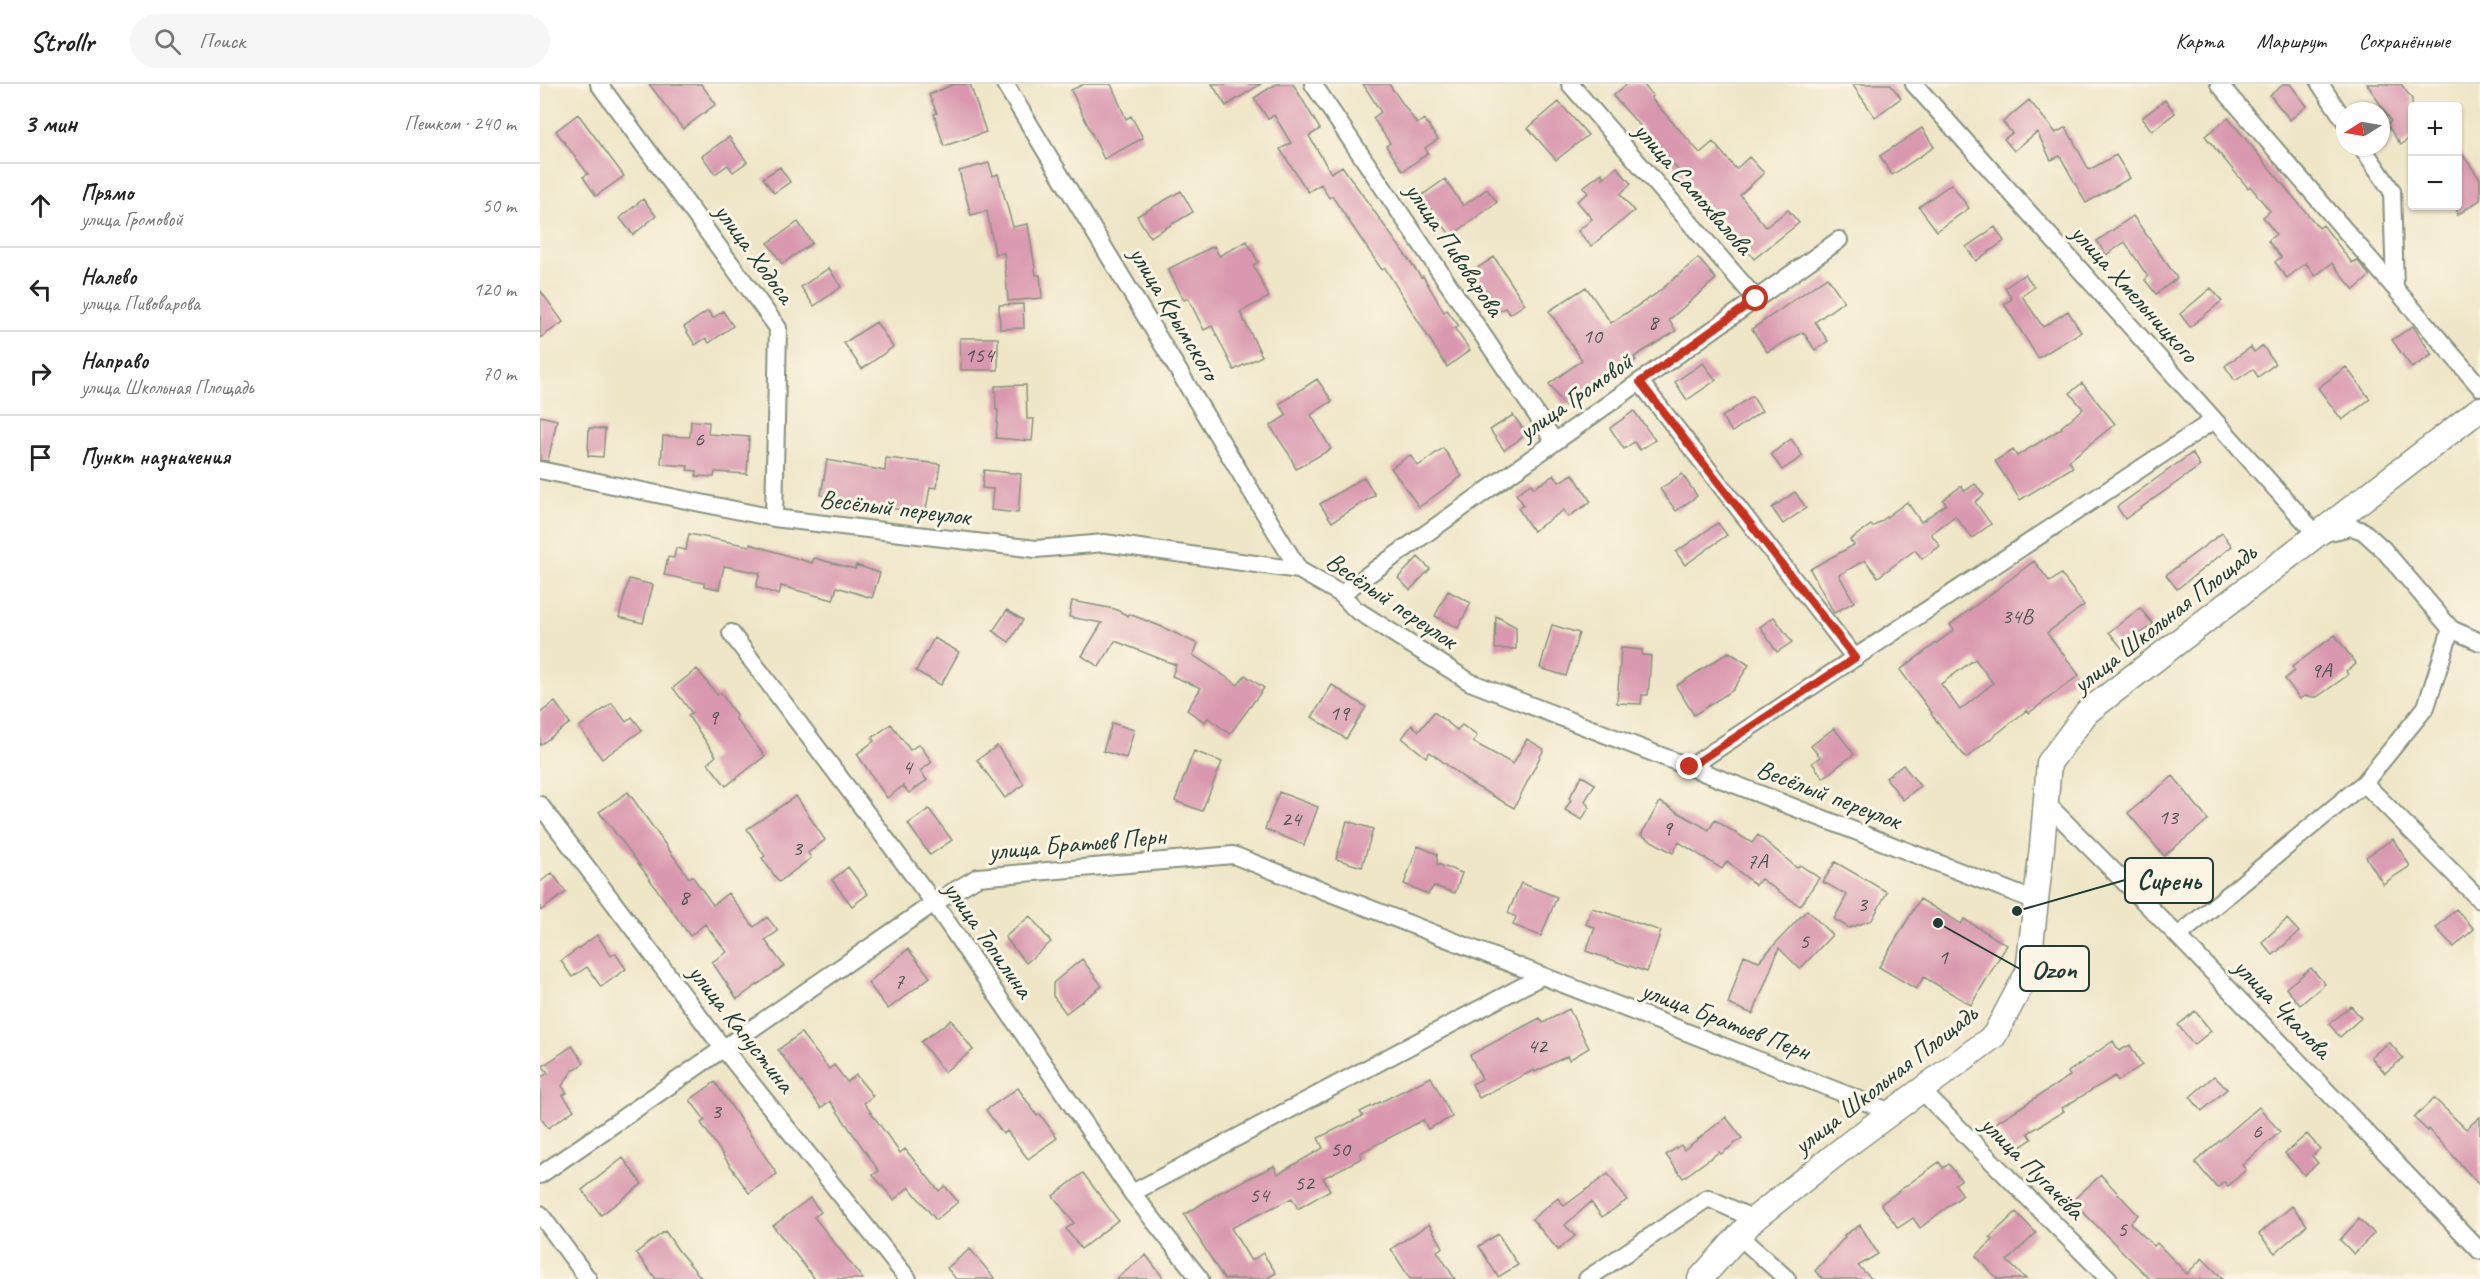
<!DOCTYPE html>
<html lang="ru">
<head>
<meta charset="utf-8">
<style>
	:root { --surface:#fff; --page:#f6f6f6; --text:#222; --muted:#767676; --line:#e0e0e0 }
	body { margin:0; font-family:Caveat,sans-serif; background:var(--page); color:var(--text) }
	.controls { position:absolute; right:18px; top:18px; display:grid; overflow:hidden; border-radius:6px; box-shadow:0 2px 4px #0004 }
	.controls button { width:54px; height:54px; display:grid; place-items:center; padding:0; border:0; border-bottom:2px solid var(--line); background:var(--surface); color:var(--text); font:30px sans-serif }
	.compass { position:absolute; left:1796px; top:18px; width:54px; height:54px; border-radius:50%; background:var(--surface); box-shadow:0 2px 4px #0004; rotate:259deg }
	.stop { position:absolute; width:18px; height:18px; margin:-14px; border:4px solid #c8321e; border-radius:50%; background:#fff }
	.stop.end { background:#c8321e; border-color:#fff; box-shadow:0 2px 6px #0008 }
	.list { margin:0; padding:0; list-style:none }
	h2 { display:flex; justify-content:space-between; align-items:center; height:78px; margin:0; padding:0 24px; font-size:26px }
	h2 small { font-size:20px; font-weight:400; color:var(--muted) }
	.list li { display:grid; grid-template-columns:39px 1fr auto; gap:18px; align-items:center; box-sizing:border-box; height:84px; padding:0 24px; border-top:2px solid var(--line) }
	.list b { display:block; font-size:22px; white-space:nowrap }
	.list p { margin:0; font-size:20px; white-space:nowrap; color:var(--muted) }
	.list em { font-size:20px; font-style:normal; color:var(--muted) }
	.icon { flex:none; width:33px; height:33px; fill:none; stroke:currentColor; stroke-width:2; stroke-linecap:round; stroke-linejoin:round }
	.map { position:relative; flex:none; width:1940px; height:1195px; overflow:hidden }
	header { display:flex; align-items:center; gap:36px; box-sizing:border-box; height:84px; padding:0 30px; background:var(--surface); border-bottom:2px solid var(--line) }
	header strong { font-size:28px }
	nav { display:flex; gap:33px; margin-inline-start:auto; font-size:21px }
	.search { width:420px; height:54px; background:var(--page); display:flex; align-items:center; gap:15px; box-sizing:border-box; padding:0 21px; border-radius:33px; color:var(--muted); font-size:22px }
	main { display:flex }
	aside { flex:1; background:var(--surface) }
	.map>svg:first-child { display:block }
</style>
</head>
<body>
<header>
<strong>Strollr</strong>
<div class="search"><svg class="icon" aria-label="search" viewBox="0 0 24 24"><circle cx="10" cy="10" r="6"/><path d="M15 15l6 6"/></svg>Поиск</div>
<nav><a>Карта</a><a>Маршрут</a><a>Сохранённые</a></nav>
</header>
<main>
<aside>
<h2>3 мин<small>Пешком · 240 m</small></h2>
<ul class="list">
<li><svg class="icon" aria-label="ahead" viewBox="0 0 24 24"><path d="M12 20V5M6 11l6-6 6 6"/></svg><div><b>Прямо</b><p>улица Громовой</p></div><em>50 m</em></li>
<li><svg class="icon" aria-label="left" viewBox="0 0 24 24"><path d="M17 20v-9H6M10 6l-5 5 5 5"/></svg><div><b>Налево</b><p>улица Пивоварова</p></div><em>120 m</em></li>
<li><svg class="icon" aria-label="right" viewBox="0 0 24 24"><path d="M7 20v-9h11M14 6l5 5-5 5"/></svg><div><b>Направо</b><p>улица Школьная Площадь</p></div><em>70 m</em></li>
<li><svg class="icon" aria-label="arrive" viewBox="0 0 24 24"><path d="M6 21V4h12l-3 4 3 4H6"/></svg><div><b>Пункт назначения</b></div></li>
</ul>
</aside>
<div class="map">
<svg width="1940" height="1195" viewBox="0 0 1940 1195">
	<rect width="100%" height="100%" fill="#fcf5e5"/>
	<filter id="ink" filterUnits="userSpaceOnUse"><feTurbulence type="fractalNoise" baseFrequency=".0167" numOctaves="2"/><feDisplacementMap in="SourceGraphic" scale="12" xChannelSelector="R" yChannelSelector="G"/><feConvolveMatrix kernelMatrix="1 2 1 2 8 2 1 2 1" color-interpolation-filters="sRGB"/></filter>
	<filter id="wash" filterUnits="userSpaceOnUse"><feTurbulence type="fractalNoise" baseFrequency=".008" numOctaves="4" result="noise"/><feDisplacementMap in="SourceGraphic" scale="24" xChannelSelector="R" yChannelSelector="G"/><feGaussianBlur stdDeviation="1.35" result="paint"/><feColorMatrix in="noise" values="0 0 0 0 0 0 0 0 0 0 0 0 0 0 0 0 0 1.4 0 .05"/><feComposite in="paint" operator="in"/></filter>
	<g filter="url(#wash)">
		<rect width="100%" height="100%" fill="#efe6c8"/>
		<g id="blocks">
			<!-- building -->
			<path fill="#d998af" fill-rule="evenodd" d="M109,0H161L176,20L143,45Z
				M414,0H430L446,48L404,62L394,30L397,29L389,11Z
				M544,0H571L586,35L591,32L603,54L564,75L531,6Z
				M672,0H721L686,22Z
				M736,0H753L780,45L769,52L791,89L802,82L881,193L883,192L904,228L907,226L919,242L915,245L930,266L907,283L845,184L842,186L792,112L789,114L781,100L768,108L740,65L751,59L734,31L728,35L714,14Z
				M823,0H849L877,40L884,35L898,55L885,64L888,69L863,87L846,62L850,59L833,34L841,28Z
				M1087,0H1103L1113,12L1111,14L1160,69L1173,58L1196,85L1209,73L1224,89L1200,111L1226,143L1248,126L1259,139L1214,175L1179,131L1176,133L1162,116L1121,65L1073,12Z
				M1312,0H1350L1361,14L1335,33Z
				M1744,0H1750L1767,22L1750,36L1730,11Z
				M1827,0H1861L1872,15V52L1861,61L1847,41L1851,37Z
				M1489,16L1516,49L1526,43L1549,86L1576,71L1590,94L1546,119L1520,72L1511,76L1497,48L1474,67L1464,55L1472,49L1463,38Z
				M1625,16L1635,29L1612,47L1602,34Z
				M1019,18L1048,51L1016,76L988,44Z
				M38,30L84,92L56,112L43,93L48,90L16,47Z
				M1688,34L1779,144L1783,141L1812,179L1817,176L1830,192L1814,206L1792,179L1775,192L1766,179L1747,194L1735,178L1741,173L1728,157L1736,150L1723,133L1730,127L1710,102L1708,104L1665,52Z
				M1382,44L1394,63L1352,91L1340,72Z
				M189,53L207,78L193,88L188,81L175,90L162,72Z
				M1917,63L1940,95V116L1917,131Z
				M449,79L453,92L458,90L473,143L488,140L496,191H500L502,214L468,217L464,169L455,170L447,127L431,131L419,87Z
				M240,83L250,98L234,109L223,94Z
				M1077,83L1091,100L1080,110L1094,127L1051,162L1038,147L1052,135L1037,117L1048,109L1043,103L1062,89L1063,94Z
				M905,95L923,122L947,105L957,118L911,152L881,112Z
				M1411,100L1429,124L1397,147L1379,123Z
				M641,107L653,128L610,153L597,132Z
				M103,115L116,132L93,151L80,134Z
				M1593,132L1637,194L1616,210L1605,196L1608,193L1585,158L1566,171L1557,157Z
				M258,138L272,159L242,180L228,159Z
				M1455,143L1464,157L1436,177L1426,163Z
				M707,157L718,178L713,181L729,213L700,228L722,272L694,286L672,242L664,246L648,214L644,216L628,185L674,162L679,172Z
				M954,173L985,220L970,230L965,224L959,227L931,188Z
				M1158,174L1176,195L1129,236L1136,247L1094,273L1096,276L1059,301L1057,298L1024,322L1009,300L1042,276L1009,227L1046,203L1071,239L1116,210Z
				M289,184L301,203L274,222L261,203Z
				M1485,190L1494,203L1482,212L1503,243L1528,227L1541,248L1498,274L1464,220L1472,215L1465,204Z
				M1287,193L1304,217L1275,238L1288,257L1275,266L1263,248L1227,268L1212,245Z
				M1671,204L1682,217L1650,243L1640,230Z
				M0,206L23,238L0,254Z
				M483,220L484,244L460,245L459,221Z
				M168,227L173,234L183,227L193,242L169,259L166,254L155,261L144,243Z
				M336,238L353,263L322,285L304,259Z
				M1873,242L1892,271L1872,284L1852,256Z
				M420,254H458V286H421Z
				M1723,262L1735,280L1718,293L1713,285L1695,297L1685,282L1711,263L1714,268Z
				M1163,279L1176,296L1147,316L1135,298Z
				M1806,283L1830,315L1802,336L1778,304Z
				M777,295L792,317L771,331L791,365L756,385L749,370L730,342L747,331L739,320Z
				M1542,299L1575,340L1529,377L1533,383L1480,416L1455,377L1473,366L1477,372L1522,344L1521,343L1543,325L1530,309Z
				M486,301L487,335H494L492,357L456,354L458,326H456L455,302Z
				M1212,312L1222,327L1192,348L1182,333Z
				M1094,327L1115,356L1100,366L1094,358L1084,365L1070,344Z
				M973,331L987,350L964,366L950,346Z
				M0,332L17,336L8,377L0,376Z
				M151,337L169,338L168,350L209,353L207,390L175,388L174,393L156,392L157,387L147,386L148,382L121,380L123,352L150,353Z
				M49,344L65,345L63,373L48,372Z
				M1251,355L1263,372L1242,386L1231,370Z
				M903,364L922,392L879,423L851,384L870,371L878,382Z
				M1652,369L1660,382L1585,435L1577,423Z
				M346,374L400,380L397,404L390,403L385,431L365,428L366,426L325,422V419L281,411L287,376L345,387Z
				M444,386L481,390L478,429L451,426L453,405L442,404Z
				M1033,390L1051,418L1028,433L1024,426L993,447L978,424L984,421L976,410L991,400L994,404L1014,391L1019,398Z
				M1142,390L1157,412L1136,427L1120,405Z
				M824,393L835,411L792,438L780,420Z
				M1435,400L1444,411L1435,418L1451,440L1432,454L1415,432L1391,450L1400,462L1382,475L1375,466L1338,493L1325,476L1299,491L1314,518L1294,529L1270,485L1314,461L1310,456L1331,441L1333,443L1367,418L1381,438L1406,420L1403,416L1421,402L1425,407Z
				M1255,408L1266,424L1243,440L1232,424Z
				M1178,439L1187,451L1145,481L1136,468Z
				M1682,449L1692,462L1637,505L1626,491Z
				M149,450L209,462L210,460L272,479L274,474L315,485L316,481L340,489L332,514L297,503L293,516L241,502L239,511L216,503L220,489L184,482L179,505L164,502V499L124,491L128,473L134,474L136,464L146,466Z
				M878,473L890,485L870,506L858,494Z
				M1494,477L1510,498L1521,490L1544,521L1507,549L1539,591L1489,629L1487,626L1426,674L1391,630L1392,629L1360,586L1414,546L1410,541ZM1435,575L1453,599L1420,626L1401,600Z
				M89,495L113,501L103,539L79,533Z
				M908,507L931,519L918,544L895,532Z
				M532,517L575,525L588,532L589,530L620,542L658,560L653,571L698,601L705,591L724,604L690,650L668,634L665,638L647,626L661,604L632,592L636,581L575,557L559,583L542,572L562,539L529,533Z
				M1600,524L1613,540L1582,564L1569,548Z
				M467,526L483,536L469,558L453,547Z
				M956,532L976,543V565H955Z
				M1234,533L1252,558L1237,568L1220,543Z
				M1012,541L1039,549L1026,592L1000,584Z
				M1795,551L1816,580L1806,587L1808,591L1777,613L1764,612L1760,615L1745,595L1755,587L1752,583Z
				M394,554L419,568L401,601L376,587Z
				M1081,564L1102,566V571L1111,572L1108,611H1102L1101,620L1077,619Z
				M1189,568L1209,581L1193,606L1154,631L1136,602Z
				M157,585L177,611L181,609L197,633L195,634L225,672L186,702L168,679L176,672L148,632L152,629L133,604Z
				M792,601L826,623L806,655L772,633Z
				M15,618L30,639L0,661V629Z
				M72,619L86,638L92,633L102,646L62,675L39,643Z
				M894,628L917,646L922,641L937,652L933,658L973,680L987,655L1004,665L974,724L932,700L890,668L886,673L862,654L872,641L879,647Z
				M572,639L594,646L586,674L563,667Z
				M351,640L370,666L379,660L392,678L380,687L387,696L369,709L363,702L347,714L317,670L334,657L332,654Z
				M1294,644L1314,670L1283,694L1272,679L1280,673L1271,662Z
				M457,662L484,700L465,714L437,676Z
				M654,667L682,678L662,727L635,717Z
				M1363,681L1380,702L1363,716L1346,694Z
				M1042,692L1055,700L1045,717L1049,723L1042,736L1025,726L1031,716L1029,714Z
				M1633,692L1668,736L1624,772L1588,729Z
				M88,708L149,794L152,792L173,821L188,809L214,843L227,833L238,847L225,856L244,882L197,915L172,878L187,868L165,840L150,852L91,769L59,728Z
				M739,708L778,723L764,761L725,745Z
				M256,712L285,756L268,769L271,774L239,798L222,774L225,772L207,745Z
				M1120,718L1169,746L1175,736L1212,759L1218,751L1257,784L1260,781L1279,794L1260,822L1221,795L1215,801L1187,777L1182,785L1139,758L1133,769L1101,751Z
				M389,725L412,756L390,771L368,740Z
				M807,737L833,745L822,783L796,775Z
				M1853,755L1870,782L1843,800L1826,773Z
				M878,762L897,770V780L922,789L915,809L894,802L888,810L864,800Z
				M1295,778L1347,808L1332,836L1309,844L1294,835L1307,811L1283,798Z
				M308,783L328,810L312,822L292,796Z
				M12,789L26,808L0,827V798Z
				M981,799L1017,813L1001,852L973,841L976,833L968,829Z
				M1380,815L1421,840L1424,835L1467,861L1431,921L1384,893L1376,905L1339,883Z
				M1052,824L1121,847L1107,888L1046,867L1055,844L1046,840Z
				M1916,825L1934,845L1914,863L1896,844Z
				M1267,826L1292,851L1260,885L1239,864L1213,930L1188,920L1204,871L1219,877Z
				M490,832L511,858L486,879L465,853Z
				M1747,835L1759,848L1733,871L1722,858Z
				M57,851L71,872L75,869L86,885L61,903L47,883L32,893L21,877Z
				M368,865L390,893L348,925L328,899Z
				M542,875L562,902L526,929L513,912V899Z
				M1771,884L1785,900L1760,921L1746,904Z
				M1811,922L1821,934L1800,953L1789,940Z
				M1029,925L1049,964L1029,976L1027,972L995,988L994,986L939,1014L932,1000L942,995L930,971L1000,934L1003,939Z
				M1655,927L1671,947L1654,961L1638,941Z
				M411,936L433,966L404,988L381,958Z
				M261,949L289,985L294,981L307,998L316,991L333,1012L324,1019L360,1069L365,1065L399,1107L405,1102L418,1118L396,1136L369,1103L354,1116L333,1091L339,1087L290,1017L281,1024L238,966Z
				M1573,957L1579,967L1590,961L1602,981L1578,997L1575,992L1522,1024L1524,1027L1488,1049L1492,1055L1473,1068L1454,1040L1530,992L1528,988Z
				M1849,958L1863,974L1845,989L1831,973Z
				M32,962L44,979L32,987L22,1002L27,1009L23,1011L34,1026L8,1044L0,1033V994L8,989L3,982Z
				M1674,992L1687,1005L1662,1027L1650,1013Z
				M891,993L912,1033L888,1045L883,1036L820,1069L822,1074L783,1094L790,1106L758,1125L752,1114L691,1144L711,1177L723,1169L736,1189L726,1195H684L644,1131L679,1109L734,1082L738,1090L783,1064L778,1054L823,1032L820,1028Z
				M175,998L237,1090L209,1109L161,1039L165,1036L150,1016Z
				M478,1004L497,1032L500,1030L517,1054L488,1075L467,1047L463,1050L446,1026Z
				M1894,1014L1926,1045L1940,1033V1102L1889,1045L1888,1047L1874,1034Z
				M1719,1023L1740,1048L1702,1081L1706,1086L1688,1102L1684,1098L1677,1104L1655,1078Z
				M1186,1033L1202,1054L1181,1070L1179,1068L1143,1094L1126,1071L1141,1061L1144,1066Z
				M1767,1050L1780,1065L1772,1072L1778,1079L1764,1091L1745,1069Z
				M83,1074L102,1100L61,1131L42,1106Z
				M1399,1078L1403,1084L1409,1080L1421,1096L1415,1100L1423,1111L1380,1144L1373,1134L1358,1144L1341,1120Z
				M543,1089L578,1136L541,1165L526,1145L534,1139L513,1112Z
				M1068,1090L1087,1116L1062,1133L1051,1118L1025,1141L1035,1152L1018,1166L992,1135L1018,1114L1024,1122Z
				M1561,1091L1598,1131L1590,1139L1614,1162L1617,1159L1647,1190L1662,1174L1683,1195H1610L1532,1117Z
				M270,1114L281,1128L274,1133L323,1195H275L233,1142Z
				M1752,1122L1767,1141L1735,1169L1719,1150Z
				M1476,1128L1496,1149L1467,1177L1486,1195H1458L1436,1172L1453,1156L1450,1153Z
				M1819,1135L1834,1149L1814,1170L1800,1156Z
				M889,1140L903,1163L897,1167L915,1195H870L851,1165Z
				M1320,1141L1338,1170L1318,1182L1332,1195H1283L1275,1187L1305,1153L1304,1151Z
				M125,1147L138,1166L162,1195H116L96,1169Z
				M958,1150L978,1181L958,1193L939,1162Z
				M430,1165L455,1195H416L407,1184Z
				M606,1171L624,1195H576Z"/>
		</g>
	</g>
	<g filter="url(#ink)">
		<use href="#blocks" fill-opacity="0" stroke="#87927e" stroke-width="1.5"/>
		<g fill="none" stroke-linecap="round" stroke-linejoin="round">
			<!-- minor casing -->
			<g stroke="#87927e" stroke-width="20">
				<path id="minor" d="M59,0L238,244L234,434
					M465,0L759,486
					M773,0L1015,358
					M1030,0L1216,215
					M1374,0L1777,451L1811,443L1823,447L1843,465L1911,545L1940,558
					M1679,0L1940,303
					M1780,0L1805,37
					M1822,63L1852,107L1855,204
					M1100,298L1315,574
					M0,386L234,434L496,465L564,459L759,486L801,510L815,525L930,598L1496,817
					M801,510L1299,156
					M191,549L394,819L592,1109L660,1195
					M1150,683L1674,336
					M1824,699L1940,816
					M1506,719L1638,852L1940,1167
					M0,721L183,964L368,1195
					M1638,852L1824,699L1886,623L1911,545
					M1381,1006L1569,1195
					M0,1091L394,819L438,793L693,771L1351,1028
					M592,1109L1002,892
					M0,1130L48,1195
					M1199,1152L1247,1195
					M1047,1195L1168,1114L1214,1135"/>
			</g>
			<!-- secondary casing -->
			<g stroke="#87927e" stroke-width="27">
				<path id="secondary" d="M1160,1195L1214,1135L1314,1056L1454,952L1488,888L1502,763L1509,679L1547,628L1940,325"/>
			</g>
			<!-- minor -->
			<use href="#minor" stroke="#fff" stroke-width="16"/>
			<!-- secondary -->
			<use href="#secondary" stroke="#fff" stroke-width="24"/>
		</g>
	</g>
	<g fill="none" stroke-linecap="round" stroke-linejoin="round" filter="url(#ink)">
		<!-- route -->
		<path stroke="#c8321e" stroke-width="8" d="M1150,683L1315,574L1100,298L1216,215"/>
	</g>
	<g text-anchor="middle" stroke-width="6" stroke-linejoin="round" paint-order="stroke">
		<!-- number labels -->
		<g font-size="22" fill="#4e5453">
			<text x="1113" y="245">8</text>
			<text x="1052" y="259">10</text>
			<text x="439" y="278">154</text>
			<text x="159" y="362">6</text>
			<text x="1477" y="539">34В</text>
			<text x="1781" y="593">9А</text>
			<text x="799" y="636">19</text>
			<text x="173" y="640">9</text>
			<text x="367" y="690">4</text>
			<text x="1628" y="740">13</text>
			<text x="751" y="742">24</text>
			<text x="1127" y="751">9</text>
			<text x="257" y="771">3</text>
			<text x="1217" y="784">7А</text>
			<text x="144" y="820">8</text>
			<text x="1322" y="827">3</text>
			<text x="1264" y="864">5</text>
			<text x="1403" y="880">1</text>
			<text x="359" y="904">7</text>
			<text x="997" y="969">42</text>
			<text x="176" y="1034">3</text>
			<text x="1717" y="1054">6</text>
			<text x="800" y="1072">50</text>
			<text x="764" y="1106">52</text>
			<text x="719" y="1118">54</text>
			<text x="1582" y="1152">5</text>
		</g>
		<!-- street labels -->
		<g font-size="26" fill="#1f3d34" stroke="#fcf5e5">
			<text transform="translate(1154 104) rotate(49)" y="9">улица Самохвалова</text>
			<text transform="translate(915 165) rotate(56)" y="9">улица Пивоварова</text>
			<text transform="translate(215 169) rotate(54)" y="9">улица Ходоса</text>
			<text transform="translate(1595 209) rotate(48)" y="9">улица Хмельницкого</text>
			<text transform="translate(635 229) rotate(59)" y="9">улица Крымского</text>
			<text transform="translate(1035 312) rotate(-35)" y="9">улица Громовой</text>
			<text transform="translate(355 423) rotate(7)" y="9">Весёлый переулок</text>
			<text transform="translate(852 516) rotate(34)" y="9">Весёлый переулок</text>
			<text transform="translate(1624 534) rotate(-38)" y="9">улица Школьная Площадь</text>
			<text transform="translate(1289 710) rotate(21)" y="9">Весёлый переулок</text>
			<text transform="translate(537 759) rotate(-5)" y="9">улица Братьев Перн</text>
			<text transform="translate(449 855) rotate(55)" y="9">улица Топилина</text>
			<text transform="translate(1743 924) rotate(46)" y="9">улица Чкалова</text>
			<text transform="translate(1186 936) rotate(21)" y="9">улица Братьев Перн</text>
			<text transform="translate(202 944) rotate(52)" y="9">улица Капустина</text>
			<text transform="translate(1345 995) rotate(-38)" y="9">улица Школьная Площадь</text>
			<text transform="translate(1493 1083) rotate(45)" y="9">улица Пугачёва</text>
		</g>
	</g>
	<!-- callouts -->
	<path fill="none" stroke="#1f3d34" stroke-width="2" d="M1477 827L1585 796M1398 839L1480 885"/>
	<g fill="#1f3d34" stroke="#fcf5e5" stroke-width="2">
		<circle cx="1477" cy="827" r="6"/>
		<circle cx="1398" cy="839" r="6"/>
	</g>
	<g fill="#fcf5e5" stroke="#1f3d34" stroke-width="2">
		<rect x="1585" y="774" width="88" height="45" rx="6"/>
		<rect x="1480" y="862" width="69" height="45" rx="6"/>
	</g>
	<g font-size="27" text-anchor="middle" font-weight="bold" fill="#1f3d34">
		<text x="1629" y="805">Сирень</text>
		<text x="1514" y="894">Ozon</text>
	</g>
</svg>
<div class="controls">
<button>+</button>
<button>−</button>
</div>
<svg class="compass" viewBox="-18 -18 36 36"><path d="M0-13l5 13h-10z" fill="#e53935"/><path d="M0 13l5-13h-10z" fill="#767676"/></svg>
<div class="stop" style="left:1216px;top:215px"></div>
<div class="stop end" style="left:1150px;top:683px"></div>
</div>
</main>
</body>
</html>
